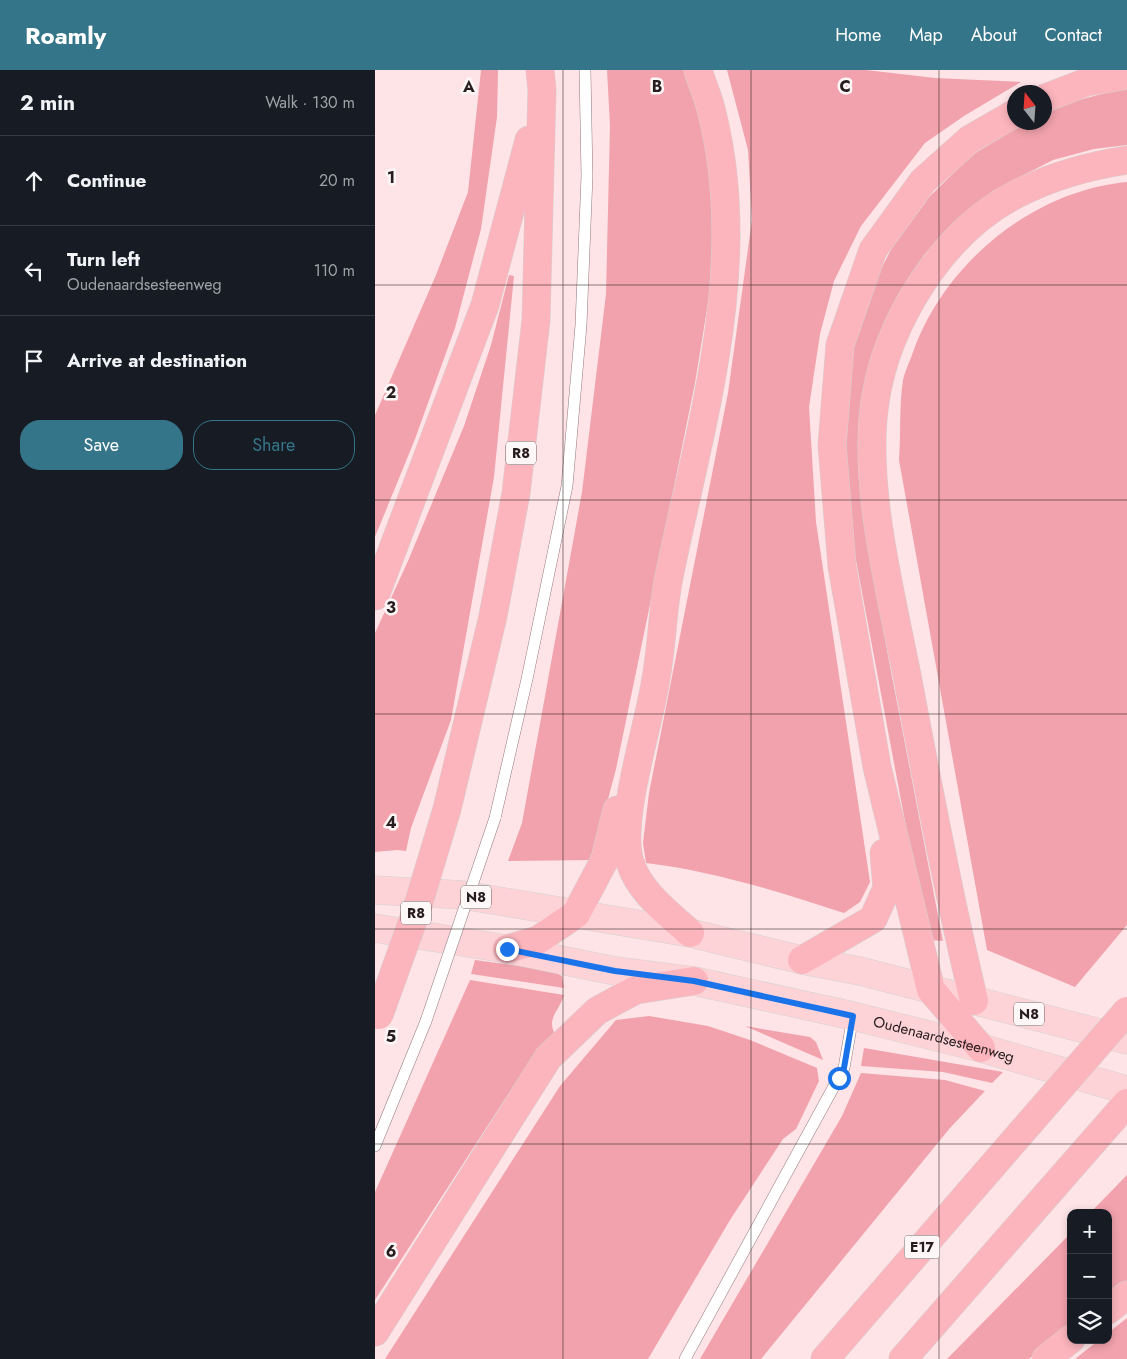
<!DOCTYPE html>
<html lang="en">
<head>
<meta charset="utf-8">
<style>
	:root { --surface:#171b24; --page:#242831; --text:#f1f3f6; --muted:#9ea1a6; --line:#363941; --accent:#357589 }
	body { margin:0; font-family:Jost,sans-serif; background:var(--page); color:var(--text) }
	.controls { position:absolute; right:15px; bottom:15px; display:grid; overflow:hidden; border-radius:10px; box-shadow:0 2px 8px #0003 }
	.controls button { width:45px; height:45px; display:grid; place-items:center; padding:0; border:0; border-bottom:1px solid var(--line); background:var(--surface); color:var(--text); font:25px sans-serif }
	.compass { position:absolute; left:632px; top:15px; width:45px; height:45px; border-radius:50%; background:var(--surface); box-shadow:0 2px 8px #0003; rotate:343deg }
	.stop { position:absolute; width:15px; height:15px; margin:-11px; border:4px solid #1a73e8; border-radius:50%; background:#fff }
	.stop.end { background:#1a73e8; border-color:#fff; box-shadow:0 1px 5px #0008 }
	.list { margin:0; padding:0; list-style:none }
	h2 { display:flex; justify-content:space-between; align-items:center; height:65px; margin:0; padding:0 20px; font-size:21px }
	h2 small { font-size:16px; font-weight:400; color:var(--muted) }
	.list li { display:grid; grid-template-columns:32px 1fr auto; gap:15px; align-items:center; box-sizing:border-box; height:90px; padding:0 20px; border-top:1px solid var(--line) }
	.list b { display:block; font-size:19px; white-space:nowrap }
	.list p { margin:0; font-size:16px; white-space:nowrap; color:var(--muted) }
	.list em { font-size:16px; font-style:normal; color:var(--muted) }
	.actions { display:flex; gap:10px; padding:15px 20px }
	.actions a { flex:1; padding:11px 0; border:1px solid var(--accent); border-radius:20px; text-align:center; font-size:18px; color:var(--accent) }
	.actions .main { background:var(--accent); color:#fff }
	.icon { flex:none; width:28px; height:28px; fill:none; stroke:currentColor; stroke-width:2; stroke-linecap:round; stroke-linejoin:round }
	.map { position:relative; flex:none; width:752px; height:1289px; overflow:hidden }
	header { display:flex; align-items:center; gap:30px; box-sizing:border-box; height:70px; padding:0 25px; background:var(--accent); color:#fff }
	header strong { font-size:24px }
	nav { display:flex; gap:28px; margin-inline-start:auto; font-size:18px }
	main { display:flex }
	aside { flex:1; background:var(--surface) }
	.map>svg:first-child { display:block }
</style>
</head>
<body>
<header>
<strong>Roamly</strong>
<nav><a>Home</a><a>Map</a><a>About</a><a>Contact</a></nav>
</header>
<main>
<aside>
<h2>2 min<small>Walk · 130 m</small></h2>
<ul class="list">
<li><svg class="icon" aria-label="ahead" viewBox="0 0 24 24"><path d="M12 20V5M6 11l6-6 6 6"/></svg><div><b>Continue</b></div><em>20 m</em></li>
<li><svg class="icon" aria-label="left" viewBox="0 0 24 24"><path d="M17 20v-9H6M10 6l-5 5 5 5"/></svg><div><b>Turn left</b><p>Oudenaardsesteenweg</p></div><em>110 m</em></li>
<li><svg class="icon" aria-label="arrive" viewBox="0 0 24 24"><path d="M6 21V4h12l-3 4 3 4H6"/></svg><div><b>Arrive at destination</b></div></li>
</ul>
<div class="actions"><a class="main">Save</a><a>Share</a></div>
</aside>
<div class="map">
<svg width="752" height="1289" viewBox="0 0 752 1289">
	<rect width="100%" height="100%" fill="#fee4e7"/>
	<!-- green -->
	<path fill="#f2a2ac" d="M106,0H123L122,47L106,159L80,258L40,369L0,467V345L61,205L93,122Z
		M232,0H312L336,80L339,196L320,313L284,491L241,699L217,790L133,791L147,753L207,422L231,224L235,56Z
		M352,0H491L560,8L646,12L589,46L550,73L486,156L459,211L445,264L434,337L441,452L495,812L485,832L469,843C405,822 338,801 271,793L268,773L274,723L353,323L377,150L373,80Z
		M752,17V75L719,79L678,90L618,121L579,153L549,185L523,226L499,282L488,319L485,386L488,438L514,591L568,871L555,870L537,789L480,485L468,367L471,310L483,252L498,214L517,178L555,126L597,85L650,53L670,52V44L697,32Z
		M752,112V855L700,917L612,880L524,390C526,364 524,336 528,310C530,301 535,291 538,282C570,193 657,121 752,112Z
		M134,205L139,206L119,407L76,650L36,758L31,781L22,780L0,782V563L33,491L89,356L116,275Z
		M100,890L175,900L187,906L189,918L96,904Z
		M95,910L189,925C185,940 171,948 180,964L161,984L130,1029L0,1230V1122Z
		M274,946L333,956L375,970L442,998L444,1011L421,1059L408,1069L355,1150L273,1289H10L185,1016L241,950Z
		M370,956L435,967L441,972L448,990Z
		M489,978L628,1002L617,1013L568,1002L486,996Z
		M486,1003L570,1010L610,1021L575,1058L386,1289H325L467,1046Z
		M752,1105V1213L733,1227V1143H715Z
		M696,1163V1256L654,1289H572Z
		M752,1248V1289H700L724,1270H733V1263Z"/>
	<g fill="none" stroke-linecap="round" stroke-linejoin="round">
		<!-- service casing -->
		<g stroke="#94787b" stroke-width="12">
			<path id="service" d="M120,748L152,609L192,416L206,255L212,106L210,0
				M0,1076L51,951
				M310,1289L469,998L478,946"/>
		</g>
		<!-- primary casing -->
		<g stroke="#d4d2d2" stroke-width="29">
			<g id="primary">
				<path d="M0,820L88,825L315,863L427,890L485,901L752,970"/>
				<path id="s1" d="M0,858L132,879L240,901L319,911L478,946L606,978L752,1020"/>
			</g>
		</g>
		<!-- motorway casing -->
		<g stroke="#d4d2d2" stroke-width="29">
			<path id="motorway" d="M670,28L712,12L752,5
				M0,526L110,235L154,70
				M72,739L118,546L141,423L161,250L167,20L165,0
				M315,863C293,843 264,822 255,792C242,753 273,658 280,614C287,579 287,542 294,507C325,355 376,198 337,43C334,28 327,14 323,0
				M132,879L163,870L201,844L230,789L242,740
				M427,890L498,849L512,818L509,783
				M599,931C574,826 554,721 534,616C518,530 487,418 500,332C512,252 567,163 640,125C676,106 712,96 752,90
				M606,978L556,920L502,697L467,496L457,375L465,275L498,180L548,111L595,69L640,43
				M733,1240L752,1225
				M0,1262L173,988L222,941L242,930L261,920L319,911
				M450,1289L645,1064
				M528,1289L752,1033
				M671,1289L696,1269"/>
		</g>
		<!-- service -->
		<use href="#service" stroke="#fff" stroke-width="11"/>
		<!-- primary -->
		<use href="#primary" stroke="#fdd3d7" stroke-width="28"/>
		<!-- motorway -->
		<use href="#motorway" stroke="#fcb5bd" stroke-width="28"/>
		<!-- service-bridge casing -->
		<g stroke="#94787b" stroke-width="12" stroke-linecap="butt">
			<path id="service-bridge" d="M51,951L120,748"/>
		</g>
		<!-- motorway-bridge casing -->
		<g stroke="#d4d2d2" stroke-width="29" stroke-linecap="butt">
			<path id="motorway-bridge" d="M4,945L40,845L72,739
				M645,1064L752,941"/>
		</g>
		<!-- service-bridge -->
		<use href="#service-bridge" stroke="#fff" stroke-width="11"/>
		<!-- motorway-bridge -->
		<use href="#motorway-bridge" stroke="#fcb5bd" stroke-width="28"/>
	</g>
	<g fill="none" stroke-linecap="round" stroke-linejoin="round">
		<!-- route -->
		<path stroke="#1a73e8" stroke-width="6" d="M132,879L240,901L319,911L478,946L469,998L464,1008"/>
	</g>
	<!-- grid -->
	<path fill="none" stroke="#281d1e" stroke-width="1" stroke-opacity="0.55" d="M188,0V1289M376,0V1289M564,0V1289M0,215H752M0,430H752M0,644H752M0,859H752M0,1074H752"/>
	<g text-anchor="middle" stroke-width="5" stroke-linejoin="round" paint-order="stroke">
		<!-- shield labels -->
		<g fill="#fef7f8" stroke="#685e5f" stroke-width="1">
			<rect x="131" y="371.5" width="30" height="23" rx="4"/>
			<rect x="86" y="815.5" width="30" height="23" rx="4"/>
			<rect x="26" y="831.5" width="30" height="23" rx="4"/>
			<rect x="639" y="932.5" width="30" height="23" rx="4"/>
			<rect x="529.5" y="1165.5" width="35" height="23" rx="4"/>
		</g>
		<g font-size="14" font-weight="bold" fill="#281d1e">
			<text x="146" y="388">R8</text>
			<text x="101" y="832">N8</text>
			<text x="41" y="848">R8</text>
			<text x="654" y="949">N8</text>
			<text x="547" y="1182">E17</text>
		</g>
		<!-- street labels -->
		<g font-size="15" fill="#281d1e" stroke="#fef7f8">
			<text dy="5" stroke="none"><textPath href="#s1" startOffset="580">Oudenaardsesteenweg</textPath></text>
		</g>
	</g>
	<g font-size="16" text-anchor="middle" font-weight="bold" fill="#281d1e" stroke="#fef7f8" stroke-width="5" stroke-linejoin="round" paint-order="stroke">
		<text x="94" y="22">A</text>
		<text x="282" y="22">B</text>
		<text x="470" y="22">C</text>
		<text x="16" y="113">1</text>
		<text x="16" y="328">2</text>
		<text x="16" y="543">3</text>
		<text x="16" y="758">4</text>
		<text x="16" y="972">5</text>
		<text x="16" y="1187">6</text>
	</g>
</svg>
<div class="controls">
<button>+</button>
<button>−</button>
<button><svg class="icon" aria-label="layers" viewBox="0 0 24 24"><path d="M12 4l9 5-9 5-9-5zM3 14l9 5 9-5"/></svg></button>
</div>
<svg class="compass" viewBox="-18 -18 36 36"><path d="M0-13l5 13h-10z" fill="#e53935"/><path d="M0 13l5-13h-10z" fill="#9ea1a6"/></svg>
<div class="stop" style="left:464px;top:1008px"></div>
<div class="stop end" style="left:132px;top:879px"></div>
</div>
</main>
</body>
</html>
